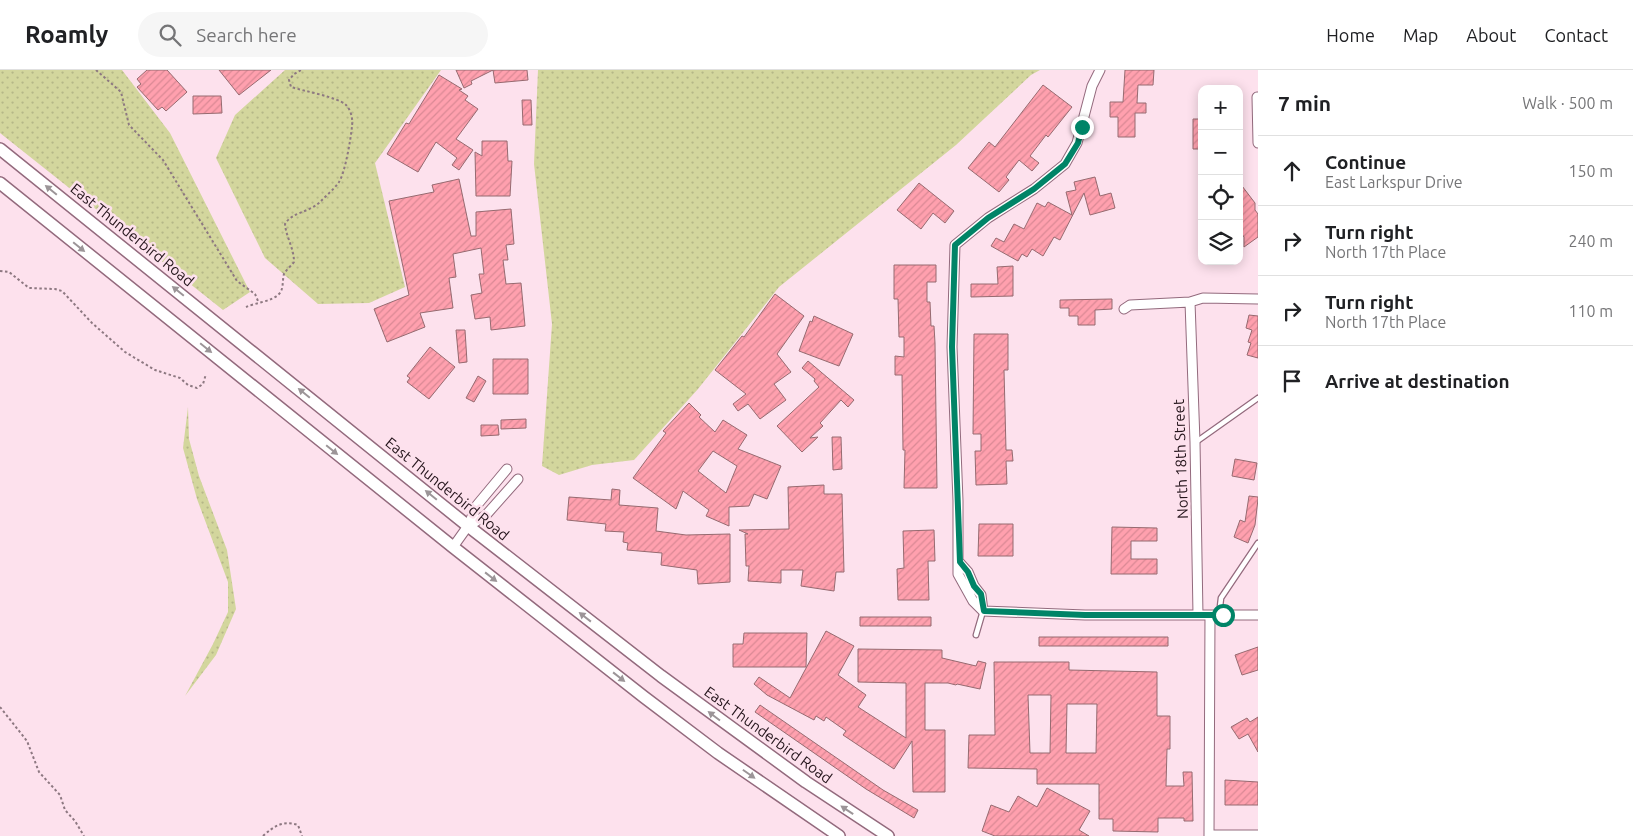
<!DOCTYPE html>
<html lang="en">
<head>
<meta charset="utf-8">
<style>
	:root { --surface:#fff; --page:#f6f6f6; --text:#202124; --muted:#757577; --line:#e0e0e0 }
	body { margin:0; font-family:Ubuntu,sans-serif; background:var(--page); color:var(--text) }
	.controls { position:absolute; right:15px; top:15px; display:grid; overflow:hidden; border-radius:10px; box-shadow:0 2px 12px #0003 }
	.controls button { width:45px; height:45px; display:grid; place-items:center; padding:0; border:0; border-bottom:1px solid var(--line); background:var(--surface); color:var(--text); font:25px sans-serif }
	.stop { position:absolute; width:15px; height:15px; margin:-11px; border:4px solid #008467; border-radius:50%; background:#fff }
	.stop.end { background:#008467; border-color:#fff; box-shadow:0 1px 5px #0008 }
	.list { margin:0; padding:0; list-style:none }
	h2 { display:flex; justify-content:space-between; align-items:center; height:65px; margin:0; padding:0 20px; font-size:21px }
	h2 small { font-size:16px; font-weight:400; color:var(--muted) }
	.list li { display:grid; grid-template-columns:32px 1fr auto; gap:15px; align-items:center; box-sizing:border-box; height:70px; padding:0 20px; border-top:1px solid var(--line) }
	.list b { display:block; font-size:19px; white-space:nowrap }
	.list p { margin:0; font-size:16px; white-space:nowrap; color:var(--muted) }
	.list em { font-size:16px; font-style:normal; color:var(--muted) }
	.icon { flex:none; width:28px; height:28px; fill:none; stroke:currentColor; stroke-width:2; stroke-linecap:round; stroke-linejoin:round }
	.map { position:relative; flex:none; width:1258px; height:766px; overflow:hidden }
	header { display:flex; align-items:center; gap:30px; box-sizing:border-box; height:70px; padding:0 25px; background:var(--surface); border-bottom:1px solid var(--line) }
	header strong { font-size:24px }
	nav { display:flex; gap:28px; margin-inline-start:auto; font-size:18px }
	.search { width:350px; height:45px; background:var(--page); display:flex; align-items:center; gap:12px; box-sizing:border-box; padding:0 18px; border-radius:28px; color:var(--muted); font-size:19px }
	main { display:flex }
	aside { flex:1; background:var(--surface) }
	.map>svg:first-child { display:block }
</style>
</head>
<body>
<header>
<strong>Roamly</strong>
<div class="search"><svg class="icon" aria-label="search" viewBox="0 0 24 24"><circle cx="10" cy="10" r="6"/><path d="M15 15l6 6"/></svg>Search here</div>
<nav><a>Home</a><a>Map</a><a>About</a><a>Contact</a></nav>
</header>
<main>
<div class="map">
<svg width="1258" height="766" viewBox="0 0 1258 766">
	<defs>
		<pattern id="grass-dots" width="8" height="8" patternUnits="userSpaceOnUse" patternTransform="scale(1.25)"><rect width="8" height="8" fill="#d3d69d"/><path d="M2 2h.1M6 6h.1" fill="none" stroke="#b5b787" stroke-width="1.8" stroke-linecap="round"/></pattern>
		<pattern id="building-hatch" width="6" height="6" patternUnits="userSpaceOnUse" patternTransform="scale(1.25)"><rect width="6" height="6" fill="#ffa0ae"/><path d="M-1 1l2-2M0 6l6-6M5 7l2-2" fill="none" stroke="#da8995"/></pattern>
	</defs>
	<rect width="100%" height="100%" fill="#fde1ed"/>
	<!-- grass -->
	<path fill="url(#grass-dots)" d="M0,0H122L170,63L250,222L223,240L0,63Z
		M285,0H441L375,93L405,217L369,233L318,234L265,188L216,88L235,45Z
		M538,0H1040L1031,5L956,75L779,217L698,319L634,390L592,395L559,405L542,396L552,254L534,94Z
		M188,337L189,369L199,406L227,480L236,539L216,585L185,626L213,574L228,542V512L197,429L183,378Z"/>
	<!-- building -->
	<path fill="url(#building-hatch)" stroke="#966a70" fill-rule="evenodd" d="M147,0H167L187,22L166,41L162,37L158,40L137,17L141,14L137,9Z
		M219,0H271L239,25Z
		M456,0H493L471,11L472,14L464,18Z
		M493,0H527L528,10L495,13Z
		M1125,0H1154L1153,15H1138L1137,33H1146V43H1135V67H1118V47H1110V32H1123Z
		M439,5L462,19L459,20L468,26L465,30L478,39L456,69L473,80L459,100L452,95L457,88L436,72L418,102L387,84L406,53L409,54Z
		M1043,15L1072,37L1048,67L1046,65L1030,86L1039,93L1032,101L1019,90L1006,107L1009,110L999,122L968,98L989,72L995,77Z
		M193,26H221L222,43L193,44Z
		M522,30H531L532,55H523Z
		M1193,49H1202V79H1193Z
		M482,71H507L508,91H512L510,126H476L475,82L482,86Z
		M1095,107L1100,126L1111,123L1115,138L1090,145L1084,123L1060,170L1054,167L1043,186L1032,179L1027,187L1022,184L1018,191L991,176L996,168L1004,172L1014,154L1024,159L1037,133L1045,137L1048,132L1072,145L1066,122L1076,120L1074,112Z
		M459,109L471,166H476V142L511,139L514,174L506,175L508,190H503L506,214L521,213L525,256L491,260L490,247L475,249L471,225L482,223L479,204H484L481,178L453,184L456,207L449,208L453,238L420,243L425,257L387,272L374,239L409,225L389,131L434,122L432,115Z
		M1239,112L1255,133V140L1258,144V167L1244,177V167L1239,160Z
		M919,113L954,141L945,153L933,143L921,159L897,140Z
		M894,195H936V212H927V232H930L931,256H934L935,273L937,418H904L905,380H903L902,305H895V286L904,287V267H899L898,229H894Z
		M1013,196V226L971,227V214H998L997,197Z
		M775,224L804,246L777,284L791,302L774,314L786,330L760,349L748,334L738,341L733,334L746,324L715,300L742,266L744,267Z
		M1112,229V239L1095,240V255H1078V246H1069V238H1060V230Z
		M1249,245L1258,246V288L1247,285L1251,273L1248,272L1252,260L1246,258Z
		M814,246L853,264L839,296L799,281L810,251L812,252Z
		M456,260H465L467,292L459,293Z
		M974,264H1008V300H1004L1006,380H1012L1013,391H1006L1007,414L976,415L975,381H981V364H973Z
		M430,277L455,297L429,329L407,312L410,308L407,306Z
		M493,289H528V324H493Z
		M808,291L854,330L848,337L841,330L820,353L823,356L810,368L818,367L802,382L777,356L819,317L814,311L815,309L802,298Z
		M478,306L486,311L474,332L466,328Z
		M689,333L701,345L699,347L715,362L723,350L747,365L738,379L781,396L767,429L754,424L749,436L729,437V456L706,446L709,440L683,421L676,439L633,408L666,363L663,361ZM713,381L737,396L726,423L698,401Z
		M526,349V358L501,359V350Z
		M481,355H498L499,365L481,366Z
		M832,367H841L842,399L833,400Z
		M1235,389L1257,393L1254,410L1232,406Z
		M824,415V424H842L844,502H836L834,521L801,516L803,500H781V513L748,511L749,496H746L745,464H748L739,460L789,459L788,417Z
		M612,419L620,420L619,435L658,438L656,461L686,465L730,464V512L698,514L697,500L661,495L662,483L627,480L628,473L623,472L624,462L605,461L606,454L567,450L569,427L611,430Z
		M1249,426L1258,427V429L1255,455L1248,473L1234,467L1240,450L1245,452Z
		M979,454H1013V486H978Z
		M1112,457L1157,458V471H1131V489H1157V504H1111Z
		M934,460L935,491H928L929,530H898L897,499L904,498L903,461Z
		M860,547H931V556H860Z
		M826,561L854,576L838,605L866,625L858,637L906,668V613L858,612V579L942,580V588L976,596L978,591L986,593L980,619L957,614L956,615L948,613H925V660H945V722H913L912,671L894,699L843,665L846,661L826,647L824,651L816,646L814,650L767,625L754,614L759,607L790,628Z
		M744,563H807L806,597H733V574H743Z
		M1039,567H1168V576H1039Z
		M1258,577V600L1242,605L1235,585Z
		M994,592H1069V600L1157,602V646H1170V679H1167L1166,716H1184L1183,702H1192L1193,751H1184V748H1158V762L1113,761V749H1099V714H1037V699L968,698L969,665H995ZM1028,625H1051L1050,683H1030ZM1067,634H1097L1096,683H1066Z
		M760,635L883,720L918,740L914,748L866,719L755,642Z
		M1258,647V682L1248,664L1239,669L1231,657L1247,648L1250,652Z
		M1225,710L1258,712V735H1225Z
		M1047,718L1090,741L1079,760L1089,766H995L982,761L991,735L1009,742L1018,726L1037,737Z"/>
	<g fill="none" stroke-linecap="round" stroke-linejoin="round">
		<!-- lane casing -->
		<g stroke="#936a7d" stroke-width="7">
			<path id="lane" d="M1196,372L1258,328
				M1219,545L1221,528L1258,473
				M976,565L983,541"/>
		</g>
		<!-- street casing -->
		<g stroke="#936a7d" stroke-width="11">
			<path id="street" d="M1257,27L1258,73
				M1190,232L1195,372L1198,545
				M1124,239L1130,235L1190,232L1203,228L1258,229
				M469,456L486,445L518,409
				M453,477L468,456L477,435L507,399
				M959,492L968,502L974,516L981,525L983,541
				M983,541L973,531L958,504V431L952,277L955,175L988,148L1034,119L1065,94L1077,73L1092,16L1100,0
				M983,541L1085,545H1258
				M1209,765H1258
				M1209,766L1210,545"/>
		</g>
		<!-- secondary casing -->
		<g stroke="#936a7d" stroke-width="14">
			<path id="secondary" d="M0,79L468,456L661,606L806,712L888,766
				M0,113L453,477L644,627L718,683L839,766"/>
		</g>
		<!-- path -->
		<path stroke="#8d7881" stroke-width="2" stroke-dasharray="2.5 2.5" stroke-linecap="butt" d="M96,0L121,22L129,55L163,90L237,211L255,224L258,231
			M0,201L9,202L29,218L55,219L62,221L92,253L125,282L155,300L180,308L188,315L197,318L203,314L206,304
			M246,237C255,233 273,231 279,224C284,219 282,211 284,204C286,200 291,196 294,192C294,178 286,167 285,154C292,142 308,143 320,132C326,126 334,119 339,112C345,103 351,68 352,56C353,49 351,40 346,35C338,27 303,21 291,17L289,10L294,4L301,0
			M0,637L27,671L39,702L60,725L65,740L75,751L84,766
			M263,766C274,756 283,750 298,755L302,766"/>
		<!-- lane -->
		<use href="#lane" stroke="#fff" stroke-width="4.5"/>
		<!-- street -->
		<use href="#street" stroke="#fff" stroke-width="9"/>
		<!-- secondary -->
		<use href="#secondary" stroke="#fff" stroke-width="11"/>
	</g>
	<!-- one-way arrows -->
	<defs><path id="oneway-solid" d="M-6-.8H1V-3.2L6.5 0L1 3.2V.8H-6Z" transform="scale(1.25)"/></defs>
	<g fill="#9c9598">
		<use href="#oneway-solid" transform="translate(51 120) rotate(-141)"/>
		<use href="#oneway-solid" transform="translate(79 177) rotate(39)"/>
		<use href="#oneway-solid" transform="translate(178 221) rotate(-141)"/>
		<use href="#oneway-solid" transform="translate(206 278) rotate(39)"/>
		<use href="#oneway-solid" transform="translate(304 323) rotate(-141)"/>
		<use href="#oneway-solid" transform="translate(332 380) rotate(39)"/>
		<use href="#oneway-solid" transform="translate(431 425) rotate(-141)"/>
		<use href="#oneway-solid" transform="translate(491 507) rotate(38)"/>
		<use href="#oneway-solid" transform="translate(585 547) rotate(-142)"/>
		<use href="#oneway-solid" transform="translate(619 607) rotate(38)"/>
		<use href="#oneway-solid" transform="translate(714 646) rotate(-143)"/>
		<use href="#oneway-solid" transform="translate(749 704) rotate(35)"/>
		<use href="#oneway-solid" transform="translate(847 740) rotate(-146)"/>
	</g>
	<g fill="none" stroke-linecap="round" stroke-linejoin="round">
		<!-- route -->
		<path stroke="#008467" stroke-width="6" d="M1082,57L1078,73L1065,94L1034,119L988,148L955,175L952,277L960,492L968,502L974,516L981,524L984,541L1085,545H1223"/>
	</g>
	<g text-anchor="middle" stroke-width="5" stroke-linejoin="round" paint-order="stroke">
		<!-- street labels -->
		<g font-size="15" fill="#24141b" stroke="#fde1ed">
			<text transform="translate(132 165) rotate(39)" y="5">East Thunderbird Road</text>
			<text transform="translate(1181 389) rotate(-92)" y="5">North 18th Street</text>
			<text transform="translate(447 419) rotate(39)" y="5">East Thunderbird Road</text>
			<text transform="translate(768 665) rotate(36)" y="5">East Thunderbird Road</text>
		</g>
	</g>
</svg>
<div class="controls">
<button>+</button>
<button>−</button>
<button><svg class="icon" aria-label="locate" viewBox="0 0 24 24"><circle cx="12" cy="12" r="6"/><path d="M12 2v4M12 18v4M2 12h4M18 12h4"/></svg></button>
<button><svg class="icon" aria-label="layers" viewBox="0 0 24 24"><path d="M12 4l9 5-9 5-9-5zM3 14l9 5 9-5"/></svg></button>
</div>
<div class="stop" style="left:1223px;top:545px"></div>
<div class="stop end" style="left:1082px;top:57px"></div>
</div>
<aside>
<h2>7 min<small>Walk · 500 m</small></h2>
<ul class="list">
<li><svg class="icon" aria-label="ahead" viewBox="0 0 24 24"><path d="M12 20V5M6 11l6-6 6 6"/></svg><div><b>Continue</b><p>East Larkspur Drive</p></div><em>150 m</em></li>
<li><svg class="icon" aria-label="right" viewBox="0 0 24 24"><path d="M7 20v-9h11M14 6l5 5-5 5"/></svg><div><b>Turn right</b><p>North 17th Place</p></div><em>240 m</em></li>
<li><svg class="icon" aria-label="right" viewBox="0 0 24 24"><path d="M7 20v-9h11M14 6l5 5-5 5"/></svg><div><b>Turn right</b><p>North 17th Place</p></div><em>110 m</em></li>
<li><svg class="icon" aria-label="arrive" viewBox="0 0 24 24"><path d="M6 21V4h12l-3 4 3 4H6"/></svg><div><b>Arrive at destination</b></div></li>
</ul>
</aside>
</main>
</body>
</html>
